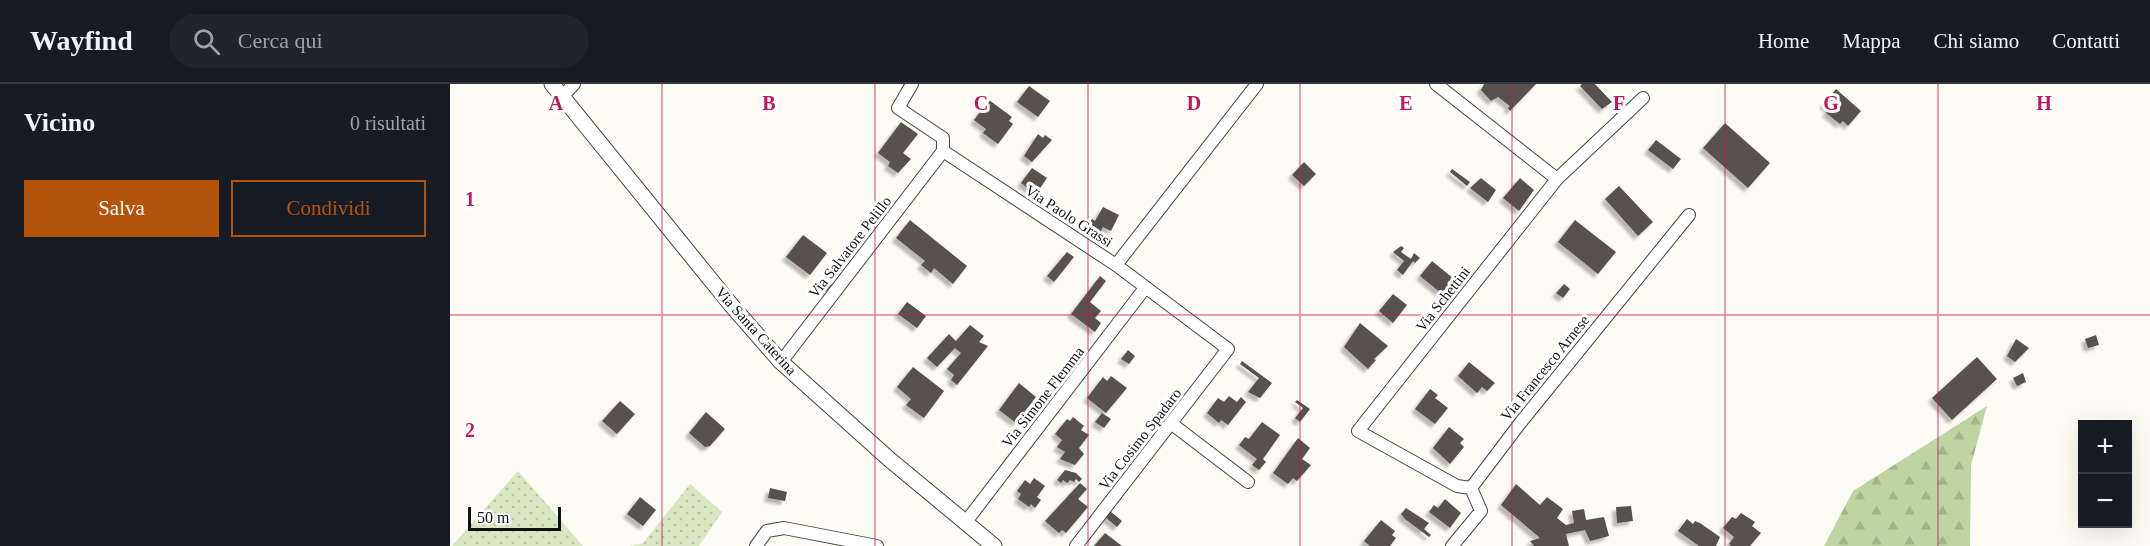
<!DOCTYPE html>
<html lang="it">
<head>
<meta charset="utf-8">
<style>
	:root { --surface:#171b24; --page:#20242c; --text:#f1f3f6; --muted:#9ea1a6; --line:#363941; --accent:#b45309 }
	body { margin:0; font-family:"Times New Roman",serif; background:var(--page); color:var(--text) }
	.controls { position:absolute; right:18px; bottom:18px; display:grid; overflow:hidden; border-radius:0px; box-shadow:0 6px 24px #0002 }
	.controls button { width:54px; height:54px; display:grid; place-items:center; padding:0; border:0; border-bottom:2px solid var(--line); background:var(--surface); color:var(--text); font:30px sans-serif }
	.scale { position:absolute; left:18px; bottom:15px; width:93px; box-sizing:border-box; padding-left:6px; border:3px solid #111; border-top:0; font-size:16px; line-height:21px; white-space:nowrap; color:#111; -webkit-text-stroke:4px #fff; paint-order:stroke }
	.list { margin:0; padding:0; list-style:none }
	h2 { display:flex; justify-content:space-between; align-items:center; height:78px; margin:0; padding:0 24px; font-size:26px }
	h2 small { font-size:20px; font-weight:400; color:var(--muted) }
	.actions { display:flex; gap:12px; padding:18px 24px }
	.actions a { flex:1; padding:14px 0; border:2px solid var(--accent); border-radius:0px; text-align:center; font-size:21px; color:var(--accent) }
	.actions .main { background:var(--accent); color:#fff }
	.icon { flex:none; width:33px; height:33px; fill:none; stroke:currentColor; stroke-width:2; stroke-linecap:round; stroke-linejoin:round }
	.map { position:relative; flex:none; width:1700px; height:462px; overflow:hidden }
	header { display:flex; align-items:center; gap:36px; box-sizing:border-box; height:84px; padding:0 30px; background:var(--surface); border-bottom:2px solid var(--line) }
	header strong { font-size:28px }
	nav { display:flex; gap:33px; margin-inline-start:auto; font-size:21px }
	.search { width:420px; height:54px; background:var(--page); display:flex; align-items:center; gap:15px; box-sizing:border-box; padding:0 21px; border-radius:33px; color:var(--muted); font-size:22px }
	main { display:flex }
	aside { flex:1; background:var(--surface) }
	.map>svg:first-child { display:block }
</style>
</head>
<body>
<header>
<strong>Wayfind</strong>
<div class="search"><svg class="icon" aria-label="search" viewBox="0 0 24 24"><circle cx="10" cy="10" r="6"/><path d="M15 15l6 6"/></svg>Cerca qui</div>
<nav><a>Home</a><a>Mappa</a><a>Chi siamo</a><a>Contatti</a></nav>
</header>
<main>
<aside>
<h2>Vicino<small>0 risultati</small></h2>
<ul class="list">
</ul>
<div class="actions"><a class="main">Salva</a><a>Condividi</a></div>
</aside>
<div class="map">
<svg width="1700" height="462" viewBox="0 0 1700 462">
	<defs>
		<pattern id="grass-dots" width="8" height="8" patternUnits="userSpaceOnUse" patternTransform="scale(1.5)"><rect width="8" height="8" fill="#d8e6c2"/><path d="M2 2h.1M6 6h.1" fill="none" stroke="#b8c4a6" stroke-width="1.8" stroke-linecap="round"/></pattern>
		<pattern id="forest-firs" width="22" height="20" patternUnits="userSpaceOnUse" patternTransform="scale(1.5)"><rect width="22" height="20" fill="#bed5a3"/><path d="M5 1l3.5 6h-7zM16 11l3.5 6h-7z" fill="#a2b68b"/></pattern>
		<filter id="shadow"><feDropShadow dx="-4" dy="4" stdDeviation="1.5" flood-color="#0004"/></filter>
	</defs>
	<rect width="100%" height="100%" fill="#fefbf5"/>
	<!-- grass -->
	<path fill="url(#grass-dots)" d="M68,387L133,462H2Z
		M240,400L272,428L249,462H180L193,459Z"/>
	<!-- forest -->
	<path fill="url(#forest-firs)" d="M1537,322L1521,381L1520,462H1374L1403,407Z"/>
	<!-- building -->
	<path fill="#58514e" filter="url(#shadow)" d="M1034,0H1086L1060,27L1058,24L1060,22L1048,13L1041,17L1031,6Z
		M1132,0H1145L1162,18L1152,25L1130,2Z
		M579,2L600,17L588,33L567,18Z
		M1386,5L1411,27L1398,42L1393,37L1390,40L1376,29L1379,25L1373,20Z
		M539,16L562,33L559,37L563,40L548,60L533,49L536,45L524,36Z
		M451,38L468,50L453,69L461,75L448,89L438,82L440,78L428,69Z
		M1275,39L1320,79L1298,104L1253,64Z
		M588,50L593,54L595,51L602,56L582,78L574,72Z
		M1206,56L1231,75L1223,85L1198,66Z
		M854,78L866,90L854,102L842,91Z
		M582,84L597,94L586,110L571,99Z
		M1002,85L1020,98L1017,102L1000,88Z
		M1031,94L1046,106L1038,118L1020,104Z
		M1070,94L1084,106L1069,127L1053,114Z
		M1169,102L1203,138L1188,152L1155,115Z
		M653,123L669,131L661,147L653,143L649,151L640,146L639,148L636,146L642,135L645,137Z
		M460,136L517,182L503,200L484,184L481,189L471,181L475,177L446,154Z
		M1125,136L1166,168L1148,190L1108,158Z
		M353,151L377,169L360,191L336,173Z
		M951,162L954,164L951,168L961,175L964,169L970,174L965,179L963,177L953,191L947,186L954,177L943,168Z
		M617,168L624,173L604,198L597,192Z
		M982,177L1004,195L992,210L970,192Z
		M650,192L656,197L640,218L651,227L645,234L651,239L645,248L621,230Z
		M374,195L382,201L376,208L369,203Z
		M1114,200L1120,205L1113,214L1106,209Z
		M943,210L957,221L943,239L929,227Z
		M457,218L476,232L467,244L448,230Z
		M910,239L938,262L924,275L926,276L918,285L894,263Z
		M520,241L534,252L529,258L538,262L507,301L501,296L504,291L497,285L511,269L505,264L487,283L477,274L499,250L506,257Z
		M1646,251L1649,261L1638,264L1635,255Z
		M1566,255L1579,264L1565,278L1557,272Z
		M678,266L685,272L679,280L671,275Z
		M1527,273L1547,295L1502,336L1482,314Z
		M792,277L822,299L810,314L798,308L809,294L790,280Z
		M1019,278L1045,299L1037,307L1032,303L1027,309L1008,292Z
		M463,283L494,307L474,334L456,321L461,315L447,303Z
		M1573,289L1576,298L1567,302L1563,294Z
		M661,292L677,304L656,329L637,314L653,293L657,297Z
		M569,299L586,313L566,339L549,326Z
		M980,305L988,311L985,314L998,324L985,340L965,325Z
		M779,312L787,318L791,313L796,318L778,341L771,336L769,339L757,329L768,314L774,318Z
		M847,316L860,325L850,338L845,334L853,324L845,318Z
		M170,317L185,330L167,350L152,337Z
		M256,328L275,345L260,362L255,363L239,349Z
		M652,329L661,335L654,344L645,338Z
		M623,333L634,342L631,346L639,351L629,364L634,370L625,381L610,375L615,368L607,363L612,356L605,350L617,335L620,337Z
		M812,338L830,351L813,375L816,378L809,386L802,381L807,375L789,361L795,353L799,355Z
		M999,343L1014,355L1010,359L1014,363L1000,380L983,364Z
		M848,354L860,364L852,375L861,381L847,397L843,394L838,400L823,389Z
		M615,386L626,389L632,395L629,398L626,395L624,398L620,396L617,399L613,396L611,399L607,396Z
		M584,394L595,402L587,413L591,416L585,424L581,420L579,423L568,415L571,410L567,407L575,396L580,400Z
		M630,399L637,405L628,415L638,423L616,449L612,446L609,449L595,437Z
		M1066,400L1090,421L1097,413L1113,425L1107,434L1116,441L1124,439L1122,427L1134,425L1136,436L1154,433L1159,452L1140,457L1135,446L1116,450L1119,462H1084L1080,457L1090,454L1051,421Z
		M320,404L337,408L335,417L318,414Z
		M190,413L206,426L193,442L177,430Z
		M995,415L1011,429L1000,444L979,428L984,421L988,424Z
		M1181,422L1183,437L1167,439L1166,423Z
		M956,424L979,439L974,445L981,451L979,453L955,435L951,430Z
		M660,427L672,437L667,443L655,433Z
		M1291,429L1305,438L1302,442L1311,449L1300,462H1281L1279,460L1284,453L1273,444L1282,433L1286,435Z
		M1237,435L1243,440L1245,437L1250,439L1270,453L1266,462H1249L1228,447Z
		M931,436L945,447L942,451L946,454L940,462H920L914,457Z
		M655,449L672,462H644Z"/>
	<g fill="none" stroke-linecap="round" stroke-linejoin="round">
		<!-- minor casing -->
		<g stroke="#444" stroke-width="14">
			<path id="minor" d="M462,0L448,24L493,54V67L666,181L778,265L626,462
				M986,0L1107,95
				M112,13L124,0
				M666,181L807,0
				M331,278L493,67
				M722,340L798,398
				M1021,404L1007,402L908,347L1107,95L1193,14
				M515,439L695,204
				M306,462L317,447L334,444L427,462
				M1002,462L1031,427L1021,404L1071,338L1239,131"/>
		</g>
		<!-- tertiary casing -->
		<g stroke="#444" stroke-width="17">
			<path id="tertiary" d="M102,0L282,222L331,278L439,375L544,462"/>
		</g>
		<!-- minor -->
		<use href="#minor" stroke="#fff" stroke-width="12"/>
		<!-- tertiary -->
		<use href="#tertiary" stroke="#fff" stroke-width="15"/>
	</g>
	<!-- grid -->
	<path fill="none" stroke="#c2185b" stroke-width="1.5" stroke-opacity="0.55" d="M212,0V462M425,0V462M638,0V462M850,0V462M1062,0V462M1275,0V462M1488,0V462M0,231H1700"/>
	<g text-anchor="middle" stroke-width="6" stroke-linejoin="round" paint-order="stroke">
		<!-- street labels -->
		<g font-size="15" fill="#111" stroke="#fff">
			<text transform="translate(619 132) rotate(33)" y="5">Via Paolo Grassi</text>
			<text transform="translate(400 163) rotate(-52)" y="5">Via Salvatore Pelillo</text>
			<text transform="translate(993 215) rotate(-52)" y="5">Via Schettini</text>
			<text transform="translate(306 247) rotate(48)" y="5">Via Santa Caterina</text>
			<text transform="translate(1095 284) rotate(-51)" y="5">Via Francesco Arnese</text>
			<text transform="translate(593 313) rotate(-52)" y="5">Via Simone Flemma</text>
			<text transform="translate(690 355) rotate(-52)" y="5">Via Cosimo Spadaro</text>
		</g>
	</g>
	<g font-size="20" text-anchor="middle" font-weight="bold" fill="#c2185b" stroke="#fff" stroke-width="6" stroke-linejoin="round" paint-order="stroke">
		<text x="106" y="26">A</text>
		<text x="319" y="26">B</text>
		<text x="531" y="26">C</text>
		<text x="744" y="26">D</text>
		<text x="956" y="26">E</text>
		<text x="1169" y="26">F</text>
		<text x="1381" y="26">G</text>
		<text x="1594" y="26">H</text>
		<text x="20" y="122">1</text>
		<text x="20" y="353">2</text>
	</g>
</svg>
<div class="controls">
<button>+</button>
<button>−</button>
</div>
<div class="scale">50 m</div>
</div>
</main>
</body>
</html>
